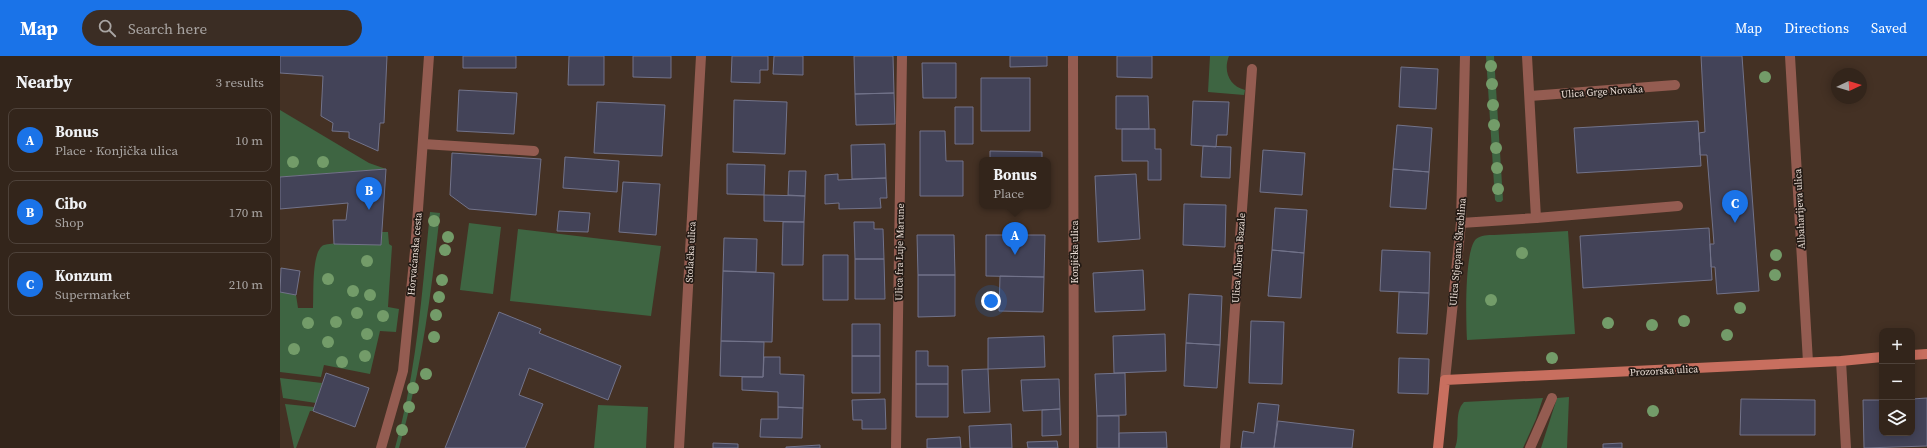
<!DOCTYPE html>
<html lang="en">
<head>
<meta charset="utf-8">
<style>
	:root { --surface:#33251b; --page:#3b2d24; --text:#f1f3f6; --muted:#a9a5a3; --line:#4e423a; --accent:#1a73e8 }
	body { margin:0; font-family:"Source Serif 4",serif; background:var(--page); color:var(--text) }
	.controls { position:absolute; right:12px; bottom:12px; display:grid; overflow:hidden; border-radius:8px; box-shadow:0 2px 10px #0003 }
	.controls button { width:36px; height:36px; display:grid; place-items:center; padding:0; border:0; border-bottom:1px solid var(--line); background:var(--surface); color:var(--text); font:20px sans-serif }
	.compass { position:absolute; left:1551px; top:12px; width:36px; height:36px; border-radius:50%; background:var(--surface); box-shadow:0 2px 10px #0003; rotate:86deg }
	.you { position:absolute; left:711px; top:245px; width:14px; height:14px; margin:-10px; border:3px solid #fff; border-radius:50%; background:#1a73e8; box-shadow:0 0 0 6px #1a73e833 }
	.badge { display:grid; place-items:center; width:26px; height:26px; border-radius:50%; background:var(--accent); color:#fff; font-size:13px; font-weight:700 }
	.pin { position:absolute; translate:-50% -33px; filter:drop-shadow(0 1px 2px #0008) }
	.pin::after { content:''; position:absolute; top:21px; width:14px; height:12px; background:inherit; clip-path:polygon(0 0,100% 0,50% 100%) }
	.popup { position:absolute; left:699px; top:101px; width:72px; height:52px; box-sizing:border-box; display:grid; place-content:center; border-radius:8px; background:var(--surface); filter:drop-shadow(0 1px 3px #0005); font-size:13px; white-space:nowrap; color:var(--muted) }
	.popup b { font-size:15px; color:var(--text) }
	.popup::after { content:''; position:absolute; left:50%; top:100%; margin-left:-8px; border:8px solid transparent; border-top-color:var(--surface) }
	.list { margin:0; padding:0; list-style:none }
	h2 { display:flex; justify-content:space-between; align-items:center; height:52px; margin:0; padding:0 16px; font-size:17px }
	h2 small { font-size:13px; font-weight:400; color:var(--muted) }
	.list li { display:grid; grid-template-columns:26px 1fr auto; gap:12px; align-items:center; box-sizing:border-box; height:64px; margin:0 8px 8px; padding:0 8px; border:1px solid var(--line); border-radius:8px }
	.list b { display:block; font-size:15px; white-space:nowrap }
	.list p { margin:0; font-size:13px; white-space:nowrap; color:var(--muted) }
	.list em { font-size:13px; font-style:normal; color:var(--muted) }
	.icon { flex:none; width:22px; height:22px; fill:none; stroke:currentColor; stroke-width:2; stroke-linecap:round; stroke-linejoin:round }
	.map { position:relative; flex:none; width:1647px; height:392px; overflow:hidden }
	header { display:flex; align-items:center; gap:24px; box-sizing:border-box; height:56px; padding:0 20px; background:var(--accent); color:#fff }
	header strong { font-size:19px }
	nav { display:flex; gap:22px; margin-inline-start:auto; font-size:14px }
	.search { width:280px; height:36px; background:var(--page); display:flex; align-items:center; gap:10px; box-sizing:border-box; padding:0 14px; border-radius:22px; color:var(--muted); font-size:15px }
	main { display:flex }
	aside { flex:1; background:var(--surface) }
	.map>svg:first-child { display:block }
</style>
</head>
<body>
<header>
<strong>Map</strong>
<div class="search"><svg class="icon" aria-label="search" viewBox="0 0 24 24"><circle cx="10" cy="10" r="6"/><path d="M15 15l6 6"/></svg>Search here</div>
<nav><a>Map</a><a>Directions</a><a>Saved</a></nav>
</header>
<main>
<aside>
<h2>Nearby<small>3 results</small></h2>
<ul class="list">
<li><span class="badge">A</span><div><b>Bonus</b><p>Place · Konjička ulica</p></div><em>10 m</em></li>
<li><span class="badge">B</span><div><b>Cibo</b><p>Shop</p></div><em>170 m</em></li>
<li><span class="badge">C</span><div><b>Konzum</b><p>Supermarket</p></div><em>210 m</em></li>
</ul>
</aside>
<div class="map">
<svg width="1647" height="392" viewBox="0 0 1647 392">
	<rect width="100%" height="100%" fill="#443124"/>
	<!-- green -->
	<path fill="#3e6542" d="M930,0H949C943,15 949,30 965,34L964,39L928,36Z
		M1206,0H1214L1223,144L1221,146H1217L1215,144Z
		M0,54L89,107L106,113L0,121Z
		M150,156L160,157C151,238 142,313 119,392H115C137,315 142,236 150,156Z
		M189,167L221,171L213,238L180,234Z
		M238,173L381,190L371,260L230,245Z
		M1288,175L1295,278L1187,284C1186,265 1184,195 1196,183C1201,179 1208,179 1214,179Z
		M102,176H108L109,188L112,190L108,251L119,253L116,276L100,275L90,318L44,309L41,321L0,316V236L16,239L18,252H33C34,239 31,194 44,189C56,185 88,189 101,189Z
		M0,322L42,327L36,347L3,342Z
		M1289,341L1287,392H1261L1277,342Z
		M1263,342L1256,363L1243,392H1175C1181,378 1173,357 1184,346Z
		M5,348L34,351L33,355H30L16,392H14Z
		M318,349L368,351L366,392H314Z"/>
	<!-- building -->
	<path fill="#434358" stroke="#72738a" d="M0,0H107L104,67H100L98,95L69,82V76L52,75L53,67L41,60L43,20L0,17Z
		M183,0H236V12H183Z
		M289,0H324V29H288Z
		M353,0H391V22L353,21Z
		M452,0H488V14H480V27L451,26Z
		M494,0H523V19L493,18Z
		M574,0H613L614,37L575,38Z
		M730,0H767V10L730,11Z
		M837,0H872V22L837,21Z
		M1421,0H1462L1479,235L1437,238L1435,211H1431L1430,188H1434L1427,99H1420L1419,77L1425,76Z
		M642,7H676V42H643Z
		M1121,11L1158,13L1156,53L1119,51Z
		M701,22H750V75H701Z
		M179,34L237,37L234,78L177,75Z
		M614,37L615,68L576,69L575,38Z
		M836,40H868L869,73H836Z
		M454,44L507,46L505,98L453,96Z
		M913,45L949,46L947,79H937L936,91L911,89Z
		M317,46L385,49L382,100L314,97Z
		M675,51H693V88H675Z
		M1418,65L1421,110L1297,117L1294,72Z
		M1117,69L1152,72L1149,116L1113,113Z
		M842,73H875V93H881V124H868V105H842Z
		M640,75H665L666,105H683V140H640Z
		M605,88L606,122L572,123L571,89Z
		M923,90L951,91L950,122L921,121Z
		M983,94L1025,97L1022,139L980,136Z
		M710,95L762,96V104H710Z
		M172,97L261,103L256,159L189,153L170,139Z
		M285,101L339,105L337,136L283,132Z
		M447,108L485,109L484,139L447,138Z
		M106,113L101,189L54,188L53,164H66L68,147L0,153V121Z
		M1113,113L1149,116L1146,153L1110,151Z
		M509,115H526L525,140L508,139Z
		M558,118V124L606,122L607,142H600L601,152L559,153V147L545,148V119Z
		M856,118L860,183L818,186L815,120Z
		M343,126L380,128L376,179L339,176Z
		M484,139L525,140L524,166L484,165Z
		M904,148L946,149L945,191L903,189Z
		M995,152L1027,154L1024,197L992,194Z
		M279,155L310,157L308,176L277,175Z
		M503,166H524L523,209H502Z
		M574,166H594V173H603L604,203H575Z
		M1429,172L1432,224L1303,232L1300,180Z
		M637,179H674L675,219H638Z
		M706,179H765L764,221L706,220Z
		M444,182L477,183L476,216L443,215Z
		M992,194L1024,197L1021,242L988,240Z
		M1102,194L1150,196L1149,237L1100,235Z
		M543,199H568V244H543Z
		M575,203H604L605,243H575Z
		M1,212L20,215L16,239L0,236Z
		M863,214L865,254L815,256L813,217Z
		M443,215L494,217L492,286L441,285Z
		M638,219H675V260L638,261Z
		M720,220L764,221L763,256L719,255Z
		M1119,236L1149,237L1147,278L1117,277Z
		M909,238L942,240L940,289L906,287Z
		M219,256L261,273L259,277L341,310L328,344L249,312L239,339L263,348L245,392H165Z
		M971,265L1004,266L1002,328L969,327Z
		M572,268H600V300H572Z
		M885,278L886,315L834,317L833,280Z
		M764,280L765,311L708,313V282Z
		M441,285L484,286L483,321L440,320Z
		M906,287L940,289L937,332L904,330Z
		M636,295H648V310H668V328H636Z
		M572,300H600V337H572Z
		M484,301H500V318L524,319L523,352L498,351V336L462,334V321H483Z
		M1119,302L1149,303L1148,338L1118,337Z
		M708,313L710,356L684,357L682,314Z
		M46,317L89,332L75,371L33,355Z
		M845,317L846,359L817,360L815,318Z
		M779,323L780,353L743,355L741,324Z
		M636,328H668V361H636Z
		M1647,342V390L1584,392L1583,344H1602V377H1632V343Z
		M605,343L606,373H582V364H573L572,344Z
		M1461,343L1535,344V379H1460Z
		M978,347L999,349L994,392H961L963,375L974,377Z
		M498,351L523,352L522,382L480,381L481,363H498Z
		M780,353L781,379L762,380V354Z
		M817,360H839V392H817Z
		M998,365L1074,374L1072,392H994Z
		M731,368L732,392H690L689,370Z
		M886,376L887,392H839V377Z
		M680,381L681,392H647V383Z
		M777,385L778,392H748L747,386Z
		M433,387L458,388V392H433Z
		M1342,387V392H1323V388Z
		M540,389V392H506V391Z"/>
	<g fill="none" stroke-linecap="round" stroke-linejoin="round">
		<!-- lane -->
		<path stroke="#945c51" stroke-width="10" d="M1250,40L1395,29
			M143,88L254,95
			M1256,162L1398,150
			M1561,305L1566,392
			M1250,392L1272,342"/>
		<!-- street -->
		<path stroke="#945c51" stroke-width="10" d="M793,0L794,392
			M1510,0L1528,306
			M1181,167L1256,162L1247,0
			M1165,324L1181,167L1185,0
			M101,392L123,315L135,195L149,0
			M399,392L421,0
			M616,392L622,0
			M945,392L972,13"/>
		<!-- secondary -->
		<path stroke="#c86f5f" stroke-width="10" d="M1632,299L1647,298
			M1158,392L1165,324L1561,305L1602,301"/>
	</g>
	<!-- trees -->
	<g fill="#739c69">
		<circle cx="1211" cy="10" r="6"/>
		<circle cx="1485" cy="21" r="6"/>
		<circle cx="1212" cy="28" r="6"/>
		<circle cx="1213" cy="49" r="6"/>
		<circle cx="1214" cy="69" r="6"/>
		<circle cx="1216" cy="92" r="6"/>
		<circle cx="13" cy="106" r="6"/>
		<circle cx="43" cy="106" r="6"/>
		<circle cx="1217" cy="112" r="6"/>
		<circle cx="1218" cy="133" r="6"/>
		<circle cx="154" cy="165" r="6"/>
		<circle cx="168" cy="181" r="6"/>
		<circle cx="165" cy="194" r="6"/>
		<circle cx="1242" cy="197" r="6"/>
		<circle cx="1496" cy="199" r="6"/>
		<circle cx="87" cy="205" r="6"/>
		<circle cx="1495" cy="219" r="6"/>
		<circle cx="48" cy="223" r="6"/>
		<circle cx="162" cy="224" r="6"/>
		<circle cx="73" cy="235" r="6"/>
		<circle cx="90" cy="239" r="6"/>
		<circle cx="159" cy="241" r="6"/>
		<circle cx="1211" cy="244" r="6"/>
		<circle cx="1460" cy="252" r="6"/>
		<circle cx="77" cy="257" r="6"/>
		<circle cx="156" cy="259" r="6"/>
		<circle cx="103" cy="260" r="6"/>
		<circle cx="1404" cy="265" r="6"/>
		<circle cx="56" cy="266" r="6"/>
		<circle cx="28" cy="267" r="6"/>
		<circle cx="1328" cy="267" r="6"/>
		<circle cx="1372" cy="269" r="6"/>
		<circle cx="87" cy="278" r="6"/>
		<circle cx="1447" cy="279" r="6"/>
		<circle cx="154" cy="281" r="6"/>
		<circle cx="48" cy="286" r="6"/>
		<circle cx="14" cy="293" r="6"/>
		<circle cx="85" cy="300" r="6"/>
		<circle cx="1272" cy="302" r="6"/>
		<circle cx="62" cy="306" r="6"/>
		<circle cx="146" cy="318" r="6"/>
		<circle cx="133" cy="332" r="6"/>
		<circle cx="129" cy="351" r="6"/>
		<circle cx="1373" cy="355" r="6"/>
		<circle cx="122" cy="374" r="6"/>
	</g>
	<g text-anchor="middle" stroke-width="3.5" stroke-linejoin="round" paint-order="stroke">
		<!-- street labels -->
		<g font-size="10" fill="#ecdfd7" stroke="#241b15">
			<text transform="translate(1322 35) rotate(-4)" y="4">Ulica Grge Novaka</text>
			<text transform="translate(1519 153) rotate(-93)" y="4">Albaharijeva ulica</text>
			<text transform="translate(410 196) rotate(-87)" y="4">Stolačka ulica</text>
			<text transform="translate(619 196) rotate(-89)" y="4">Ulica fra Luje Marune</text>
			<text transform="translate(794 196) rotate(-90)" y="4">Konjička ulica</text>
			<text transform="translate(1177 196) rotate(-85)" y="4">Ulica Stjepana Škreblina</text>
			<text transform="translate(134 198) rotate(-85)" y="4">Horvaćanska cesta</text>
			<text transform="translate(958 202) rotate(-86)" y="4">Ulica Alberta Bazale</text>
			<text transform="translate(1384 314) rotate(-3)" y="4">Prozorska ulica</text>
		</g>
	</g>
</svg>
<div class="controls">
<button>+</button>
<button>−</button>
<button><svg class="icon" aria-label="layers" viewBox="0 0 24 24"><path d="M12 4l9 5-9 5-9-5zM3 14l9 5 9-5"/></svg></button>
</div>
<svg class="compass" viewBox="-18 -18 36 36"><path d="M0-13l5 13h-10z" fill="#e53935"/><path d="M0 13l5-13h-10z" fill="#a9a5a3"/></svg>
<div class="you"></div>
<div class="pin badge" style="left:735px;top:199px">A</div>
<div class="popup"><b>Bonus</b>Place</div>
<div class="pin badge" style="left:89px;top:154px">B</div>
<div class="pin badge" style="left:1455px;top:167px">C</div>
</div>
</main>
</body>
</html>
